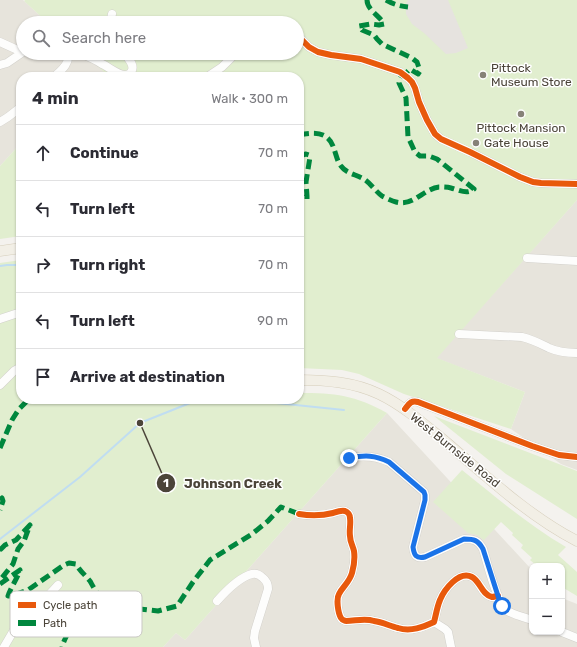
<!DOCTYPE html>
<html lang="en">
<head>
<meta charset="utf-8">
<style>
	:root { --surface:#fff; --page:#f2f2f3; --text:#2b2b33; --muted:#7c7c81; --line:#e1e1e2 }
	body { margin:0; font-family:Rubik,sans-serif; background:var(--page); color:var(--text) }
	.controls { position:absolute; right:12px; bottom:12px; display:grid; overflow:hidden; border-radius:8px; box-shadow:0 1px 3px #0004 }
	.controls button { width:36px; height:36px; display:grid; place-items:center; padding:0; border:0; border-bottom:1px solid var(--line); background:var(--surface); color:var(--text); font:20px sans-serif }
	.stop { position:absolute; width:12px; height:12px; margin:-9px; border:3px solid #1a73e8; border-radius:50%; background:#fff }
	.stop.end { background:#1a73e8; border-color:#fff; box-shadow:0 1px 4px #0008 }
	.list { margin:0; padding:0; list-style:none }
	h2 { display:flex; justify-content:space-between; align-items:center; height:52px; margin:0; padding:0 16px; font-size:17px }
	h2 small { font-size:13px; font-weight:400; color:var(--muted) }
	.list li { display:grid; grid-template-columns:26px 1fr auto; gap:12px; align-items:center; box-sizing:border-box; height:56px; padding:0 16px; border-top:1px solid var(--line) }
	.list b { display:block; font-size:15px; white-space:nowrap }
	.list em { font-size:13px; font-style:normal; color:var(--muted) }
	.icon { flex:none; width:22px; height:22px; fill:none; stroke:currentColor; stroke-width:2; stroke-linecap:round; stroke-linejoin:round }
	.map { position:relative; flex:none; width:577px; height:647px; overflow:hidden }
	.search { position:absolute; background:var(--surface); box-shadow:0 1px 3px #0004; left:16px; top:16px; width:288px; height:44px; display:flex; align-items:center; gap:10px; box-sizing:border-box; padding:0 14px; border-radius:22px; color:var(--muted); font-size:15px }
	.panel { position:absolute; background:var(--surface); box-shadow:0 1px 3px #0004; left:16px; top:72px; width:288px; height:332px; border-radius:16px }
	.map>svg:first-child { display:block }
</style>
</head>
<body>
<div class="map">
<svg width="577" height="647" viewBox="0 0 577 647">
	<rect width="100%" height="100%" fill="#f4f2ee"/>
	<!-- residential -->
	<path fill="#e7e4dc" d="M0,0H23L47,22L210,0L203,23H23V53H176L155,77H21V122L16,127L21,132V143L0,166Z
		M577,200V470L561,464L511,429L525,392L436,358Z
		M387,413L532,570V632H562V598L577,604V647H163L176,633L185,640Z"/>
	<!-- green -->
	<path fill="#e1eecf" d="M25,0H577V200L437,358L525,392L511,429L404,394L359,374L342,370L299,368V77H110L82,53H297V23H48L24,1Z
		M21,143V236L0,239V166Z
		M21,260V399H299V393C335,393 355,395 387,413L185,640L176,633L163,647H0V263Z
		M434,416L577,471V519L506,474Z
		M462,470C496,497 528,525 566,547L558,555L577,572V596L562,587V566H537L530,560L532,558L521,548L523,545L512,535L513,533L501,522L484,540L477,535L468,533L433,502Z"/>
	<!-- parking -->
	<path fill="#e6e3df" d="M408,0H448L468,48L456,53L446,54L424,33L412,24L406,14V4Z"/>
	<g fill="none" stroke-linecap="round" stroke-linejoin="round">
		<!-- stream -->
		<path stroke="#c0ddf1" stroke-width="2" d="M0,266L7,265H21
			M0,539L80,477L140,423L195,401H257L344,410"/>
		<!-- minor casing -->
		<g stroke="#d2d0cb" stroke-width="9">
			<path id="minor" d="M110,23L112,14
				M297,35L309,47L318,52L331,55L361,59L400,72L408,78L412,82L415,88L419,102L427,120L435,134L441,139L470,152L520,177L533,182L541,183L577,184
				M0,42L22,52
				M79,53C87,56 95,59 102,64C109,67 118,75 125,75C128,75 130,74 131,72C136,66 128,58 124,53
				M0,65L7,63L23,52
				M54,77C60,71 70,64 68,54
				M207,77L222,67L236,53
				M0,122L8,117L21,107
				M527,258L577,261
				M0,319L21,312
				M459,334L522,337C534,340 539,343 549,348C558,352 567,353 577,353
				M0,385L14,371L21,367
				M405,409C409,404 411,400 418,402L532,446L559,455L577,457
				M349,458C364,455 376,456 389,462L424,492L425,495V500L413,547C414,555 416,559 425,557L464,539C474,539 478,540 483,549C487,562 497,602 506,610C513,615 524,617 532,620
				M299,514C311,516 321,516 333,513C336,512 341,510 345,511C348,512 350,515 350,518C351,524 349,530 350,536C350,542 353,546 354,551C355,558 354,566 352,573C349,583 343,586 339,594C336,599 338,613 341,618C342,620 343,620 346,621C355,621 365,618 374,621C382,622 390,626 398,628C411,632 423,627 434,622C436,615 437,607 440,600C444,590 459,570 472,577C480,581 482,595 492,597C494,597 496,596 498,596
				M217,601C225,592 240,577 252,574C256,573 260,575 263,578C267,581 268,585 268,589L255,631L254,638L256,647
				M434,622L445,629L448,632L451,647
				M562,632L577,638
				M4,647L14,630L29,611L47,597L58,585"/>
		</g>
		<!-- major casing -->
		<g stroke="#d6cebb" stroke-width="11">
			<path id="major" d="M0,251L21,248
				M299,380C326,380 354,382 379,394C404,406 425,425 446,442C487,477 530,517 577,541"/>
		</g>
		<!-- minor -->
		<use href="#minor" stroke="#fdfdfc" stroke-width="8"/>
		<!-- major -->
		<use href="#major" stroke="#f2efe6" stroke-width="10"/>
		<!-- quiet -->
		<path stroke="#00873e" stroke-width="5" stroke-dasharray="10 5" stroke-linecap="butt" d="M367,0C367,10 380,16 384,24L379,25L371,24L359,26L362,30L374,35L377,39L382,44L412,58L417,62L420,71L418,74L410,69L407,72
			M386,0C393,4 399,6 408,7
			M299,135C314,132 329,131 334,149C336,154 337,161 341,166C346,173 354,174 362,178C370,182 375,191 382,196C386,198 392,201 396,202C413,207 423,189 439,187C442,187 447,187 451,188C459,190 467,195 474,189L437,159L429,156H420L415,152L408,137L406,98L399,83L400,79L401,77
			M299,156L306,154L309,155L310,157L306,182L307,196V199C301,199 301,192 299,188
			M0,448L12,420L19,409L29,399
			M0,500L2,498L3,501L0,510
			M0,548L1,549L5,545L16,540L30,525L24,541L18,549L13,564L1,579L0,583
			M0,584L20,570C17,579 11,587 8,596H11L28,590L64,565L69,563L76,564C80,571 85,575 90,581C94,588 101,602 109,605C112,607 118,606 122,607L113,614L106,617L101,615H95L78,611L74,613C73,621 71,628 67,635C65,639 63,643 62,647
			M122,607L158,611L177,606L193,582L210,560L252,534L268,521L281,507L299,514"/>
		<!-- cycleway casing -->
		<g stroke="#fff" stroke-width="8">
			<path id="cycleway" d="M297,35L309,47L318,52L331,55L361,59L400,72L408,78L412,82L415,88L419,102L427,120L435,134L441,139L470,152L520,177L533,182L541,183L577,184
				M405,409C409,404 411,400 418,402L532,446L559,455L577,457
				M299,514C311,516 321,516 333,513C336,512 341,510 345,511C348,512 350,515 350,518C351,524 349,530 350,536C350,542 353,546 354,551C355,558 354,566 352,573C349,583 343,586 339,594C336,599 338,613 341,618C342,620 343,620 346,621C355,621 365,618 374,621C382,622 390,626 398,628C411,632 423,627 434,622C436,615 437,607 440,600C444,590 459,570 472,577C480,581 482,595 492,597C494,597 496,596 498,596"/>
		</g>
		<!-- cycleway -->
		<use href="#cycleway" stroke="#e8590c" stroke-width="6"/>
	</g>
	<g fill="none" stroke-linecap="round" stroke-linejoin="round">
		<!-- route -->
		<path stroke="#1a73e8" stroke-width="5" d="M349,458C365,455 375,455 389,462L424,492L425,495V500L413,547C414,555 416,559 425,557L464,539C474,539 478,540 483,549L498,596L502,606"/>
	</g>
	<!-- markers -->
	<g fill="#868178" stroke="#fff" stroke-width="1.5">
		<circle cx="483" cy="75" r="4"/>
		<circle cx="521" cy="114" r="4"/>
		<circle cx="476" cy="143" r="4"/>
	</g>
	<g text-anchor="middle" stroke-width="3" stroke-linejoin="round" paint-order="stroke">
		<!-- poi labels -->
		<g font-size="12" fill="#4b4439" stroke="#fff" text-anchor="start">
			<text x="491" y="72">Pittock<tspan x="491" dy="14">Museum Store</tspan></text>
			<text x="521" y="132" text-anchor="middle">Pittock Mansion</text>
			<text x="484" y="147">Gate House</text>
		</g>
		<!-- street labels -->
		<g font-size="12" fill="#4b4439" stroke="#fff">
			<text transform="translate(455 450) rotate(39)" y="4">West Burnside Road</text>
		</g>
	</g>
	<!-- legend -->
	<rect x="10" y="591" width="132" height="46" rx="6" fill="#fff" stroke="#c9c7c4" stroke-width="1"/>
	<rect x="18" y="602" width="18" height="6" fill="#e8590c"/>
	<rect x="18" y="620" width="18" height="6" fill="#00873e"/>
	<g font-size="11" fill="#4b4439">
		<text x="43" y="609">Cycle path</text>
		<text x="43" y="627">Path</text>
	</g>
	<!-- callouts -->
	<path fill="none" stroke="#4b4439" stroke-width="1.5" d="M140 423L166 483"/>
	<g fill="#4b4439" stroke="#fff" stroke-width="1.5">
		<circle cx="140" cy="423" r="4"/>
		<circle cx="166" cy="483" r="10"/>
	</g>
	<g font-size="12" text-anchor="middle" font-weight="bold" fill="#fff">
		<text x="166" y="487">1</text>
	</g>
	<g font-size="13" text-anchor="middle" font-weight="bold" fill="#4b4439" stroke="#fff" stroke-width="3" stroke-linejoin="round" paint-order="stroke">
		<text x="233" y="488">Johnson Creek</text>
	</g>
</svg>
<div class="controls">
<button>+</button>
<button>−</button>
</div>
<div class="stop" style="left:502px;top:606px"></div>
<div class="stop end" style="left:349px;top:458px"></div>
<div class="search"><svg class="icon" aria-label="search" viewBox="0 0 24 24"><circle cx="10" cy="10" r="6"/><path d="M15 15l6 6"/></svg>Search here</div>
<section class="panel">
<h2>4 min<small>Walk · 300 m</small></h2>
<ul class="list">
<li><svg class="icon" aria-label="ahead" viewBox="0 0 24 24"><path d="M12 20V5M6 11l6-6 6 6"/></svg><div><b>Continue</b></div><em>70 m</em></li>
<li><svg class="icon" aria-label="left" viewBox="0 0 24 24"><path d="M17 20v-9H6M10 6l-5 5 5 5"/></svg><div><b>Turn left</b></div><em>70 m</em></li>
<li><svg class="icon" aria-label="right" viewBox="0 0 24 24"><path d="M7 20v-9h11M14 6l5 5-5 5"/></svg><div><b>Turn right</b></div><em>70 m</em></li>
<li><svg class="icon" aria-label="left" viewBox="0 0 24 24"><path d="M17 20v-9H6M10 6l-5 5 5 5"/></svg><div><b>Turn left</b></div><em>90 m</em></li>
<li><svg class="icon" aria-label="arrive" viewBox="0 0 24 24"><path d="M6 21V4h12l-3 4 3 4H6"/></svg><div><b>Arrive at destination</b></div></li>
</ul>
</section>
</div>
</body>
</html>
